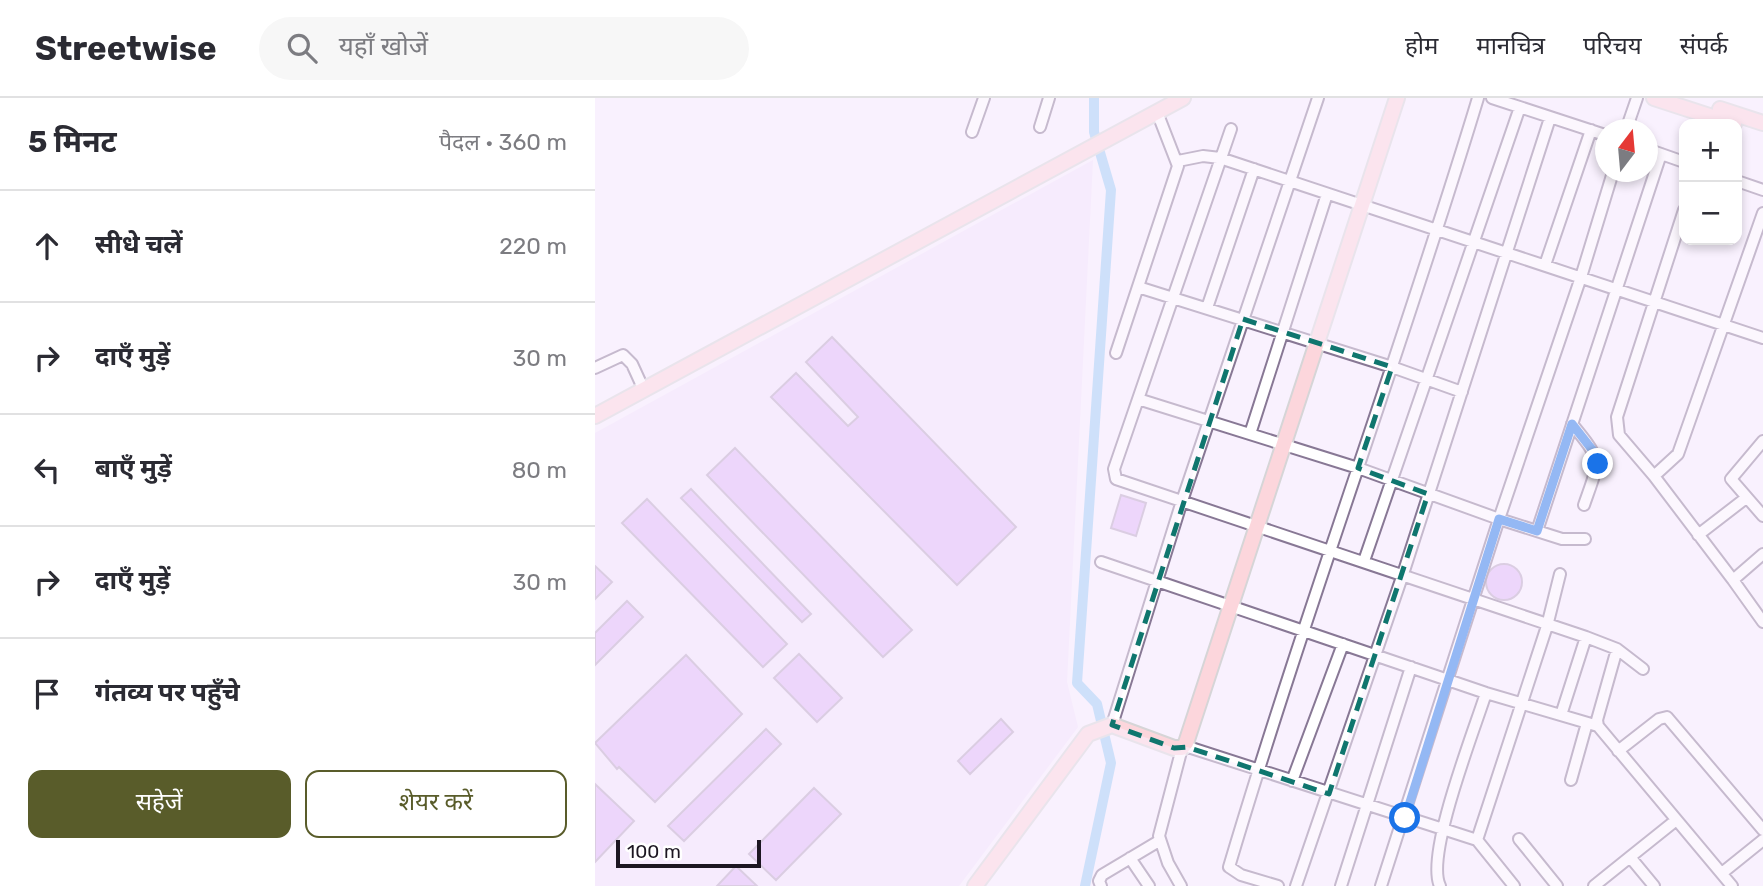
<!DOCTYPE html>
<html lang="hi">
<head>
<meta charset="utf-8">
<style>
	:root { --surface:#fff; --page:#f7f7f7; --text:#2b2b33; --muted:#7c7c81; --line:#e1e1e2; --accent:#595c2a }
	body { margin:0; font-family:Rubik,"Noto Sans Devanagari",sans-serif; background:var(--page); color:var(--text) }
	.controls { position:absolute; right:21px; top:21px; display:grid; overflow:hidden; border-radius:14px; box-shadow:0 4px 10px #0003 }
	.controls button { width:63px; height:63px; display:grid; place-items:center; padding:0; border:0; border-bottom:2px solid var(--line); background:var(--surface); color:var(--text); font:35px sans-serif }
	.compass { position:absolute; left:1000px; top:21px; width:63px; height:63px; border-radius:50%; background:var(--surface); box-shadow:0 4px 10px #0003; rotate:16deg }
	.scale { position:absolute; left:21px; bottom:18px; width:145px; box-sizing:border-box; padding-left:7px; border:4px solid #1c1621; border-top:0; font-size:19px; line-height:24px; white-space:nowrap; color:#1c1621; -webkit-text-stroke:5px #fff; paint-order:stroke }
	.stop { position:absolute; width:21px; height:21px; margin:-16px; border:5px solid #1a73e8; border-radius:50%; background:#fff }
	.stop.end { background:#1a73e8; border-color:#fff; box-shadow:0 2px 7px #0008 }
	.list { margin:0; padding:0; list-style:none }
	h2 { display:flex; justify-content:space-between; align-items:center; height:91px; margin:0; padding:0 28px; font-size:30px }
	h2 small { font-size:23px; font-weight:400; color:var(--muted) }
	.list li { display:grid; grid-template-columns:46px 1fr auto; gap:21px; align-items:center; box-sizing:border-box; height:112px; padding:0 28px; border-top:2px solid var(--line) }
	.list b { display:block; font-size:26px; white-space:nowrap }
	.list em { font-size:23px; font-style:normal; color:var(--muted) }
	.actions { display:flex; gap:14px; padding:21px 28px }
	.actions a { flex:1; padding:16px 0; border:2px solid var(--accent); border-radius:14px; text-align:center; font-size:24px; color:var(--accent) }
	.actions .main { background:var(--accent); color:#fff }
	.icon { flex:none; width:38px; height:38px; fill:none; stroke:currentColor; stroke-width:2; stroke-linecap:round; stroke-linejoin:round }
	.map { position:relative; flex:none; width:1168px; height:788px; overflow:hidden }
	header { display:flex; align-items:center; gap:42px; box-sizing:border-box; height:98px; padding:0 35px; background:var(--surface); border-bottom:2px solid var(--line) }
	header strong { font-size:33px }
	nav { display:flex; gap:38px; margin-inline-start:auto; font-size:24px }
	.search { width:490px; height:63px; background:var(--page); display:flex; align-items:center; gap:18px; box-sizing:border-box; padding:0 24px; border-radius:38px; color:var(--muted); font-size:26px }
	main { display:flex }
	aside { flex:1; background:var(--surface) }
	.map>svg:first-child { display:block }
</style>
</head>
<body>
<header>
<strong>Streetwise</strong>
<div class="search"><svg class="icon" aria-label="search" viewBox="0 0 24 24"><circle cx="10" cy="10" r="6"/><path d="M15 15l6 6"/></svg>यहाँ खोजें</div>
<nav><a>होम</a><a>मानचित्र</a><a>परिचय</a><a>संपर्क</a></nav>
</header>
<main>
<aside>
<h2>5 मिनट<small>पैदल · 360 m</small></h2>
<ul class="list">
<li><svg class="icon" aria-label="ahead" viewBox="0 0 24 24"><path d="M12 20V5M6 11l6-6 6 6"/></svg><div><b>सीधे चलें</b></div><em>220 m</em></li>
<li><svg class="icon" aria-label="right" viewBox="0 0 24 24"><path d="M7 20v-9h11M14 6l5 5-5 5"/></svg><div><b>दाएँ मुड़ें</b></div><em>30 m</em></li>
<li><svg class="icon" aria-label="left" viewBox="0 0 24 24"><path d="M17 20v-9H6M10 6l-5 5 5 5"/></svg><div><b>बाएँ मुड़ें</b></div><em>80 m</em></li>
<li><svg class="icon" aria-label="right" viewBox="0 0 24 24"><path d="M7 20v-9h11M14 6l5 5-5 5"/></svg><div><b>दाएँ मुड़ें</b></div><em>30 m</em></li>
<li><svg class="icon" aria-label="arrive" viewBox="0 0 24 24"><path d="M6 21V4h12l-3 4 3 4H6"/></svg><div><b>गंतव्य पर पहुँचे</b></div></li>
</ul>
<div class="actions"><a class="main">सहेजें</a><a>शेयर करें</a></div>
</aside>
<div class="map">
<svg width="1168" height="788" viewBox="0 0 1168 788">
	<rect width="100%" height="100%" fill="#f9f1fe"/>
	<!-- built -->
	<path fill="#f1e4fc" d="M498,62L472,584L483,629L364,788H0V335Z"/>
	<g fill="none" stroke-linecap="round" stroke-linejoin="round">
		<!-- canal -->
		<path stroke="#9acdf6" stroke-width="10" d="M490,788L516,665L502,606L482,585L516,92L499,34V0"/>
	</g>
	<!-- building -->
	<path fill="#deb7f9" stroke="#b5a3c2" stroke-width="2" d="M237,239L421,429L362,487L176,299L201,275L253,328L263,319L211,264Z
		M140,350L317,532L288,559L112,377Z
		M96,391L216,516L207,524L86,400Z
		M526,397L551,405L541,438L516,430Z
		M52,401L192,546L168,569L27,425Z
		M891 484a18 18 0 1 1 36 0a18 18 0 1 1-36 0Z
		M0,468L17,484L0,501Z
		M32,503L48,519L0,567V535Z
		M204,556L247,600L222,624L179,580Z
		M91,557L147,616L60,704L24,669L22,671L0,645Z
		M406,621L418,634L375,676L363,663Z
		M171,631L186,646L89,743L73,728Z
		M0,686L39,723L0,764Z
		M219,690L246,716L181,782L154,756Z
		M141,768L162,788H122Z"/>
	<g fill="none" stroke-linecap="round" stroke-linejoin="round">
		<!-- minor casing -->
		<g stroke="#887895" stroke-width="14">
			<path id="minor" d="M897,0L1010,37
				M445,29L454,0
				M636,31L519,371L521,381L991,539L1022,551L1048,571
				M1031,32L1042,0
				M377,34L389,0
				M1052,51L1089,64
				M583,63L608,58L625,60L1168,240
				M1142,83L1168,92
				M1089,112L1022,319L1024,337L1059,378L1083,356L1168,115
				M950,167L996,32
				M543,189L797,269L867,294
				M612,210L659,71
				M521,255L583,68L562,14
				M0,270L28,257L37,266L48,290
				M543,301L763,370L904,421L986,179L1018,74
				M977,326C1008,364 1005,361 989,407
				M655,336L732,96
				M1168,343L1136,381L1168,418
				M1059,378L1138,482L1168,456
				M942,433L1066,56
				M1103,437L1151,400
				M769,463L925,9
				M506,464L891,595L1003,628
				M1138,482L1168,524
				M1022,551L1002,622L1003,628L1137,788
				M966,617L991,539
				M517,627L587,403L723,0
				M590,648L882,742L919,788
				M1023,653L1064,621L1072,619L1168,732
				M976,682L992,625
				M697,683L748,546
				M924,741L962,788
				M882,742L952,528L965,476
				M1035,759L1080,723
				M535,760L554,788
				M1127,775L1168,742
				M506,788L504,783L507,777L564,743
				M586,788L573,765L564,738L587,650
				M683,788L646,777L634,769C711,510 805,258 883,0
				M701,788L808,476L955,20
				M746,788L816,569
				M786,788L904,421L967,441H990
				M845,788C830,757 879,633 891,595
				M999,788L1035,759L1059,788"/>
		</g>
		<!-- major casing -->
		<g stroke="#d6d5d7" stroke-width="18">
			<path id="major" d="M1059,0L1139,26
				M1125,11L1168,25
				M0,318L588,0
				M380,788L493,636L517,627L579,650H587L591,645L802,0"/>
		</g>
		<!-- minor -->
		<use href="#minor" stroke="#fff" stroke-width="10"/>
		<!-- major -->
		<use href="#major" stroke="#fcd6dc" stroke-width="14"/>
	</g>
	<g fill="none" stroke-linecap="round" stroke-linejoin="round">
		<!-- route -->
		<path stroke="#1a73e8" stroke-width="9" d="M810,720L904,421L942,433L977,326L999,354L1003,366"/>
	</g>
	<!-- marked area -->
	<path d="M0 0H1168V788H0ZM648,221L797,269L763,370L833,396L734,696L592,649L579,650L517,627Z" fill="#f9f1fe" fill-opacity=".55" fill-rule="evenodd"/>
	<path fill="none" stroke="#0f766e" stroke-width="5" stroke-dasharray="14 9" stroke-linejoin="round" d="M648,221L797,269L763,370L833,396L734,696L592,649L579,650L517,627Z"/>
</svg>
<div class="controls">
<button>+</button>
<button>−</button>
</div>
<svg class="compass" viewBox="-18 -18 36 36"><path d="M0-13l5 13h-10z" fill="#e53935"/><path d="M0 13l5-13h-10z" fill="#7c7c81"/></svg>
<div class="scale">100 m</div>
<div class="stop" style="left:810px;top:720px"></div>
<div class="stop end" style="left:1003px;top:366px"></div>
</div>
</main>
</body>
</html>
